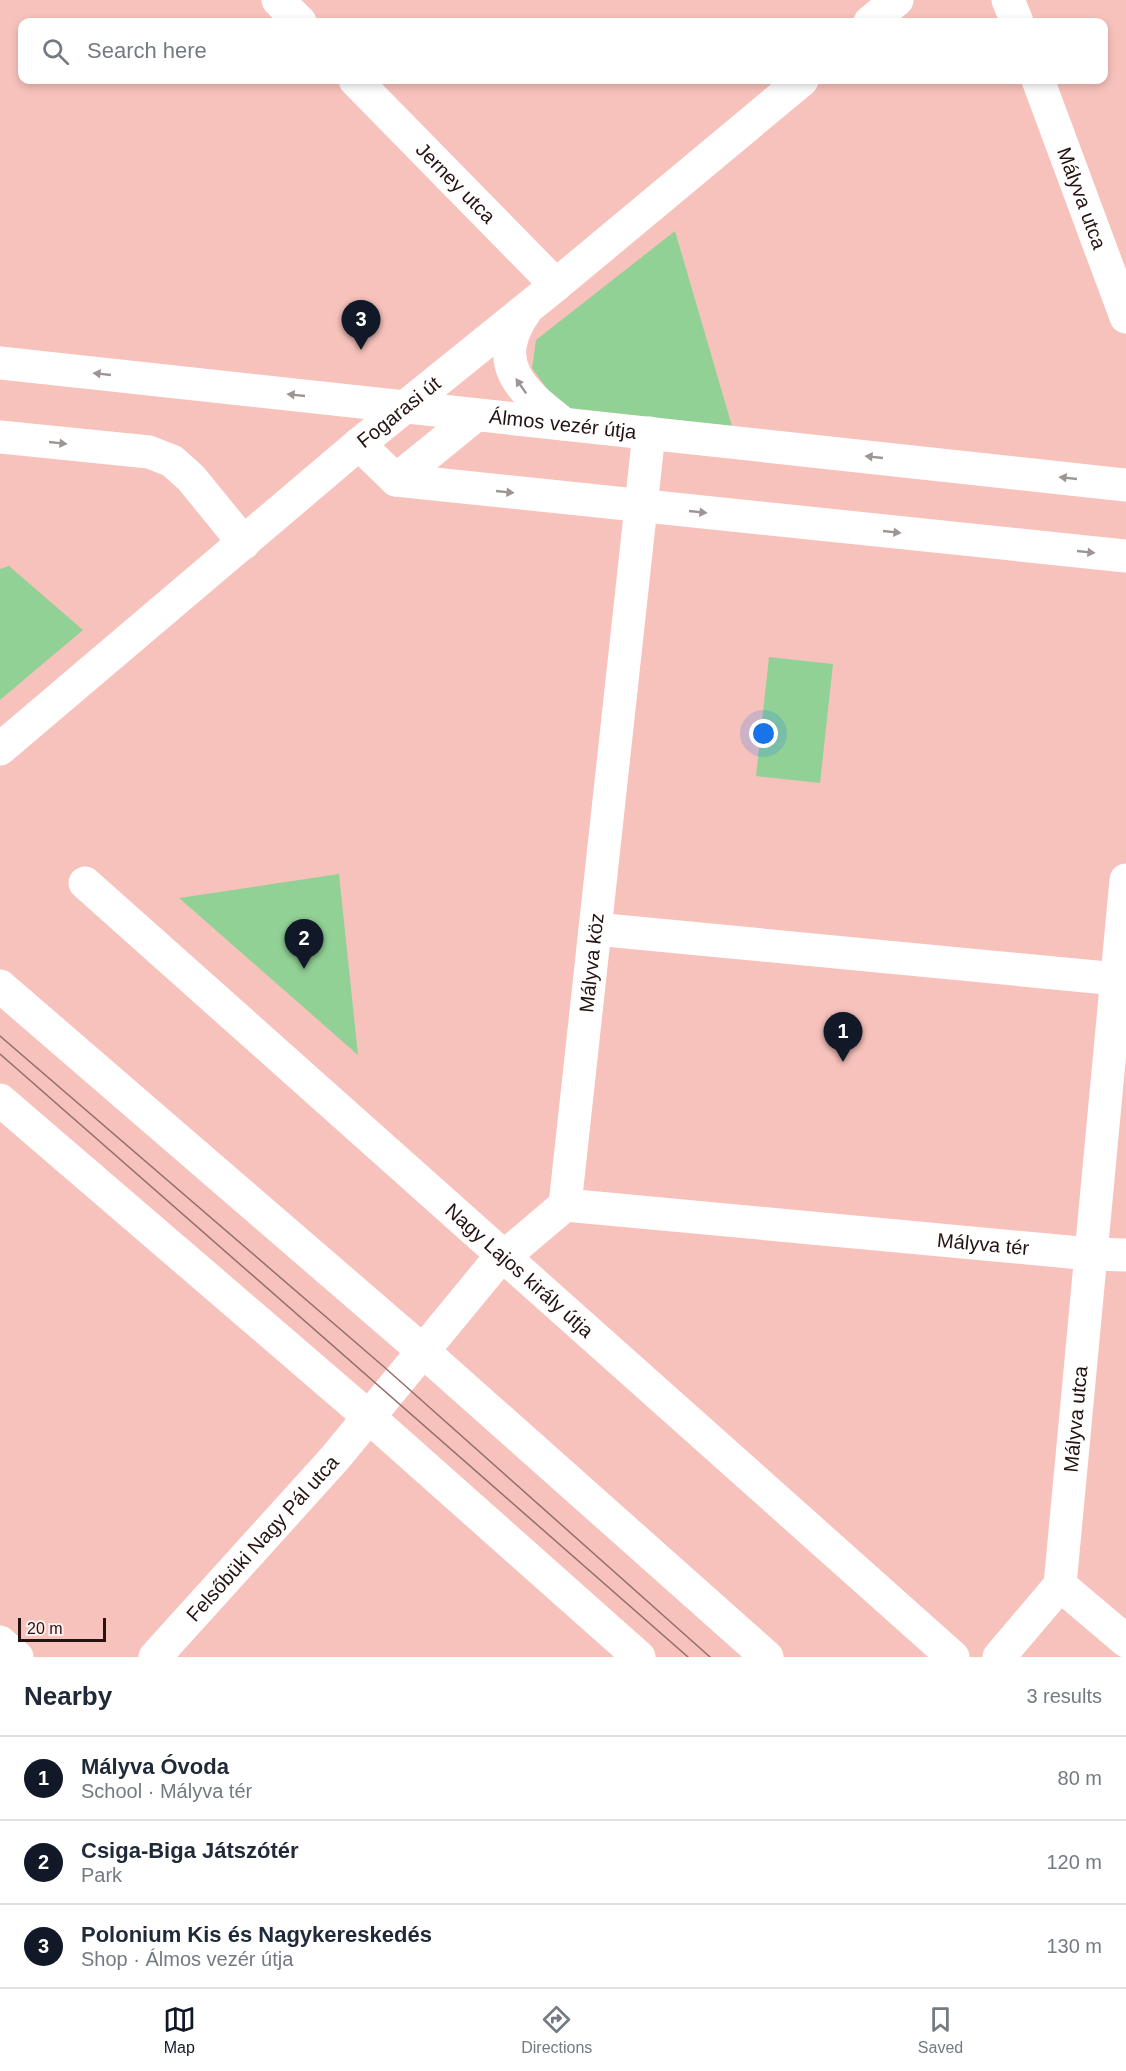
<!DOCTYPE html>
<html lang="en">
<head>
<meta charset="utf-8">
<style>
	:root { --surface:#fff; --page:#f6f6f7; --text:#1f2937; --muted:#747a83; --line:#e0e1e3; --accent:#111827 }
	body { margin:0; font-family:Helvetica,sans-serif; background:var(--page); color:var(--text) }
	.scale { position:absolute; left:18px; bottom:15px; width:88px; box-sizing:border-box; padding-left:6px; border:3px solid #251311; border-top:0; font-size:16px; line-height:21px; white-space:nowrap; color:#251311; -webkit-text-stroke:4px #ffeeec; paint-order:stroke }
	.you { position:absolute; left:764px; top:734px; width:21px; height:21px; margin:-15px; border:4px solid #fff; border-radius:50%; background:#1a73e8; box-shadow:0 0 0 9px #1a73e833 }
	.badge { display:grid; place-items:center; width:39px; height:39px; border-radius:50%; background:var(--accent); color:#fff; font-size:20px; font-weight:700 }
	.pin { position:absolute; translate:-50% -50px; filter:drop-shadow(0 2px 3px #0008) }
	.pin::after { content:''; position:absolute; top:32px; width:21px; height:18px; background:inherit; clip-path:polygon(0 0,100% 0,50% 100%) }
	.list { margin:0; padding:0; list-style:none }
	h2 { display:flex; justify-content:space-between; align-items:center; height:78px; margin:0; padding:0 24px; font-size:26px }
	h2 small { font-size:20px; font-weight:400; color:var(--muted) }
	.list li { display:grid; grid-template-columns:39px 1fr auto; gap:18px; align-items:center; box-sizing:border-box; height:84px; padding:0 24px; border-top:2px solid var(--line) }
	.list b { display:block; font-size:22px; white-space:nowrap }
	.list p { margin:0; font-size:20px; white-space:nowrap; color:var(--muted) }
	.list em { font-size:20px; font-style:normal; color:var(--muted) }
	.icon { flex:none; width:33px; height:33px; fill:none; stroke:currentColor; stroke-width:2; stroke-linecap:round; stroke-linejoin:round }
	.map { position:relative; flex:none; width:1126px; height:1657px; overflow:hidden }
	.search { position:absolute; background:var(--surface); box-shadow:0 3px 9px #0003; left:18px; right:18px; top:18px; height:66px; display:flex; align-items:center; gap:15px; box-sizing:border-box; padding:0 21px; border-radius:12px; color:var(--muted); font-size:22px }
	.sheet { height:330px; background:var(--surface) }
	nav { display:flex; justify-content:space-around; align-items:center; box-sizing:border-box; height:84px; border-top:2px solid var(--line); background:var(--surface); font-size:16px; color:var(--muted) }
	nav a { display:grid; justify-items:center; gap:3px }
	nav .on { color:var(--accent) }
	.map>svg:first-child { display:block }
</style>
</head>
<body>
<div class="map">
<svg width="1126" height="1657" viewBox="0 0 1126 1657">
	<rect width="100%" height="100%" fill="#f8c2bc"/>
	<!-- green -->
	<path fill="#92d196" d="M675,231L732,426L571,409L548,390L532,368L536,340Z
		M9,566L83,630L0,700V569Z
		M769,657L833,664L820,783L756,776Z
		M339,874L358,1055L179,898Z"/>
	<g fill="none" stroke-linecap="round" stroke-linejoin="round">
		<!-- minor -->
		<g stroke="#fff" stroke-width="33">
			<path d="M278,0L300,22"/>
			<path d="M1008,0L1017,22"/>
			<path id="s1" d="M355,80L556,285"/>
			<path id="s2" d="M1038,80L1126,317"/>
			<path d="M527,309C488,363 521,391 564,424"/>
			<path id="s3" d="M0,363L1126,485"/>
			<path d="M0,437L149,452L172,461L191,478L244,543"/>
			<path d="M359,444L396,480L1126,556"/>
			<path d="M396,480L476,415"/>
			<path id="s4" d="M85,883L953,1657"/>
			<path d="M595,929L1117,979"/>
			<path d="M0,986L424,1352L767,1657"/>
			<path id="s5" d="M565,1205L1091,1254L1126,1255"/>
			<path d="M1060,1585L1126,1641"/>
			<path d="M0,1642L17,1657"/>
			<path id="s6" d="M155,1657L335,1458L493,1266L565,1205L649,433"/>
			<path id="s7" d="M999,1657L1060,1585L1126,880"/>
		</g>
		<!-- major -->
		<g stroke="#fff" stroke-width="33">
			<path d="M870,22L897,0"/>
			<path id="s8" d="M0,749L359,444L556,285L802,80"/>
			<path d="M0,1100L370,1418L639,1657"/>
		</g>
		<!-- tram -->
		<path stroke="#936e6a" stroke-width="1.5" d="M0,1036L383,1366L710,1657
			M0,1054L688,1657"/>
	</g>
	<!-- one-way arrows -->
	<defs><path id="oneway-solid" d="M-6-.8H1V-3.2L6.5 0L1 3.2V.8H-6Z" transform="scale(1.5)"/></defs>
	<g fill="#9d9594">
		<use href="#oneway-solid" transform="translate(102 374) rotate(-174)"/>
		<use href="#oneway-solid" transform="translate(521 386) rotate(-125)"/>
		<use href="#oneway-solid" transform="translate(296 395) rotate(-174)"/>
		<use href="#oneway-solid" transform="translate(58 443) rotate(6)"/>
		<use href="#oneway-solid" transform="translate(874 457) rotate(-174)"/>
		<use href="#oneway-solid" transform="translate(1068 478) rotate(-174)"/>
		<use href="#oneway-solid" transform="translate(505 492) rotate(6)"/>
		<use href="#oneway-solid" transform="translate(698 512) rotate(6)"/>
		<use href="#oneway-solid" transform="translate(892 532) rotate(6)"/>
		<use href="#oneway-solid" transform="translate(1086 552) rotate(6)"/>
	</g>
	<g text-anchor="middle" stroke-width="6" stroke-linejoin="round" paint-order="stroke">
		<!-- street labels -->
		<g font-size="20" fill="#251311" stroke="#ffeeec">
			<text dy="7" stroke="none"><textPath href="#s1" startOffset="144">Jerney utca</textPath></text>
			<text dy="7" stroke="none"><textPath href="#s2" startOffset="126">Mályva utca</textPath></text>
			<text dy="7" stroke="none"><textPath href="#s8" startOffset="522">Fogarasi út</textPath></text>
			<text dy="7" stroke="none"><textPath href="#s3" startOffset="566">Álmos vezér útja</textPath></text>
			<text dy="7" stroke="none"><textPath href="#s6" startOffset="855">Mályva köz</textPath></text>
			<text dy="7" stroke="none"><textPath href="#s5" startOffset="420">Mályva tér</textPath></text>
			<text dy="7" stroke="none"><textPath href="#s4" startOffset="582">Nagy Lajos király útja</textPath></text>
			<text dy="7" stroke="none"><textPath href="#s7" startOffset="261">Mályva utca</textPath></text>
			<text dy="7" stroke="none"><textPath href="#s6" startOffset="160">Felsőbüki Nagy Pál utca</textPath></text>
		</g>
	</g>
</svg>
<div class="scale">20 m</div>
<div class="you"></div>
<div class="pin badge" style="left:843px;top:1062px">1</div>
<div class="pin badge" style="left:304px;top:969px">2</div>
<div class="pin badge" style="left:361px;top:350px">3</div>
<div class="search"><svg class="icon" aria-label="search" viewBox="0 0 24 24"><circle cx="10" cy="10" r="6"/><path d="M15 15l6 6"/></svg>Search here</div>
</div>
<section class="sheet">
<h2>Nearby<small>3 results</small></h2>
<ul class="list">
<li><span class="badge">1</span><div><b>Mályva Óvoda</b><p>School · Mályva tér</p></div><em>80 m</em></li>
<li><span class="badge">2</span><div><b>Csiga-Biga Játszótér</b><p>Park</p></div><em>120 m</em></li>
<li><span class="badge">3</span><div><b>Polonium Kis és Nagykereskedés</b><p>Shop · Álmos vezér útja</p></div><em>130 m</em></li>
</ul>
</section>
<nav>
<a class="on"><svg class="icon" aria-label="map" viewBox="0 0 24 24"><path d="M3 6l6-2 6 2 6-2v14l-6 2-6-2-6 2zM9 4v14M15 6v14"/></svg>Map</a>
<a><svg class="icon" aria-label="directions" viewBox="0 0 24 24"><path d="M12 3l9 9-9 9-9-9zM9 14v-3h6M13 9l2 2-2 2"/></svg>Directions</a>
<a><svg class="icon" aria-label="saved" viewBox="0 0 24 24"><path d="M7 4h10v16l-5-4-5 4z"/></svg>Saved</a>
</nav>
</body>
</html>
